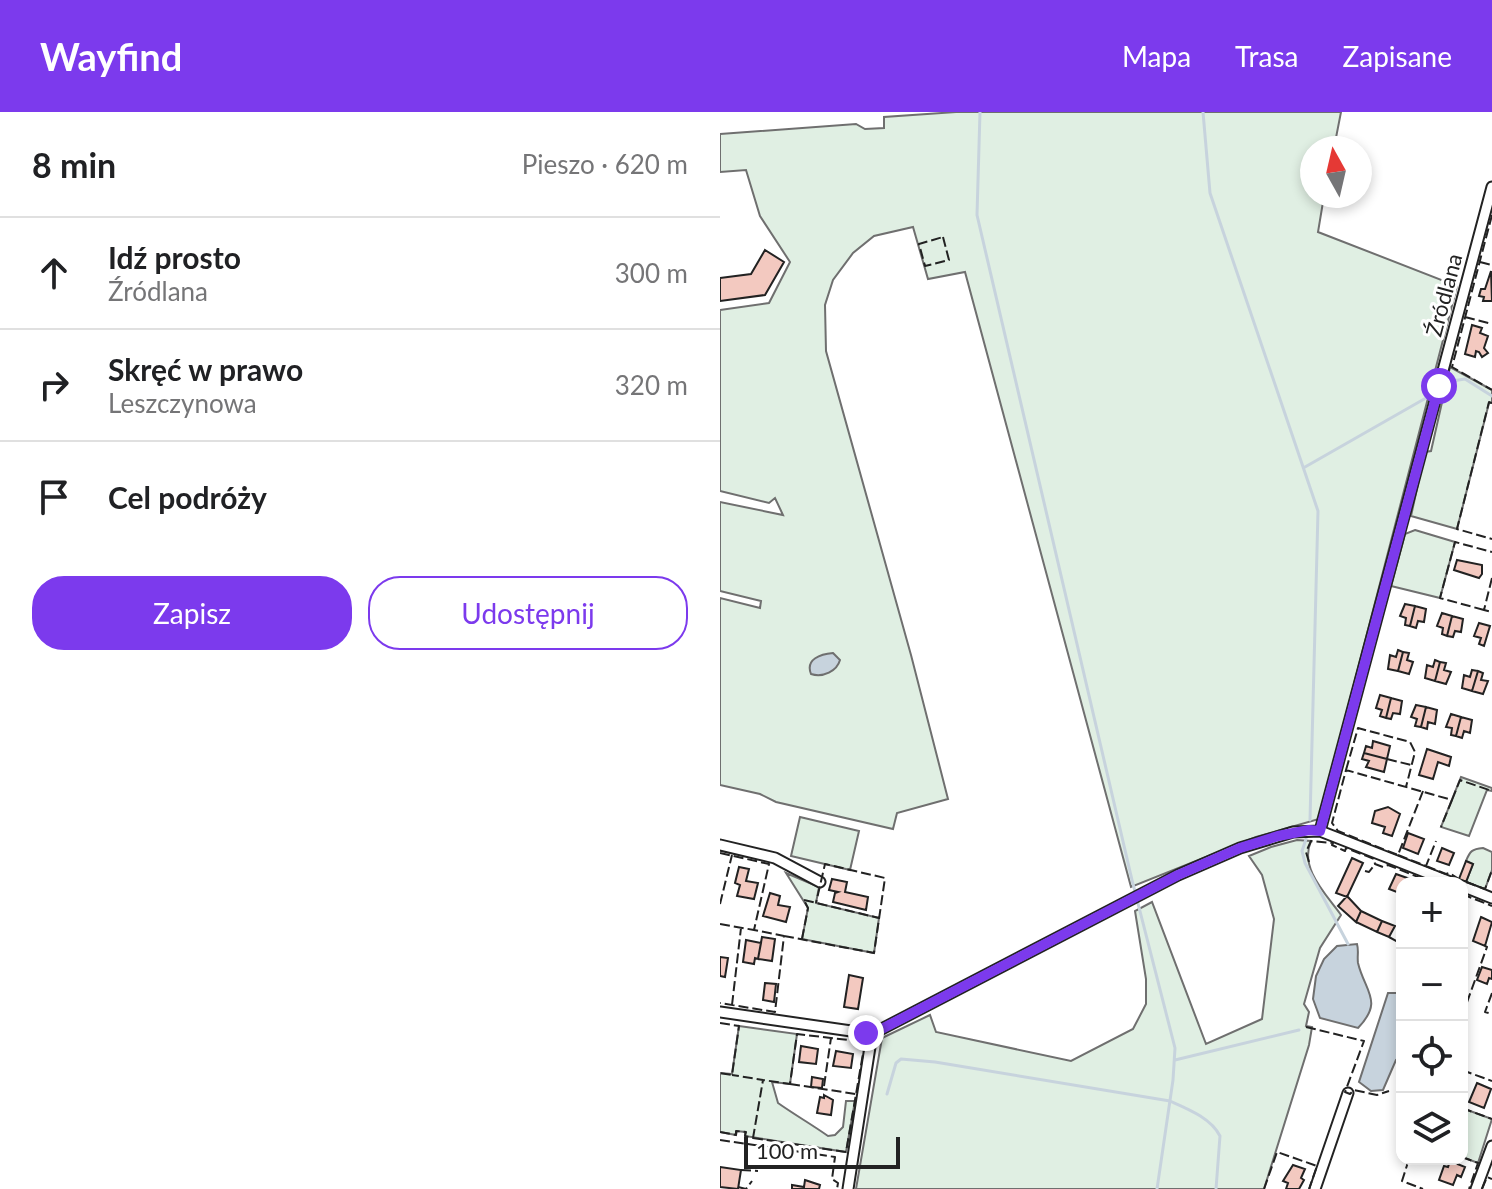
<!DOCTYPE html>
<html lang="pl">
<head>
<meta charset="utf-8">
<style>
	:root { --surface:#fff; --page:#f2f2f2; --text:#202124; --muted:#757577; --line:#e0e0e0; --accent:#7c3aed }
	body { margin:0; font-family:Lato,sans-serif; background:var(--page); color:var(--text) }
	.controls { position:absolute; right:24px; bottom:24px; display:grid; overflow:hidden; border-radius:16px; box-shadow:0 4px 12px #0003 }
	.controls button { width:72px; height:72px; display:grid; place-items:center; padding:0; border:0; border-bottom:2px solid var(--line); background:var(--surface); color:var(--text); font:40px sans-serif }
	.compass { position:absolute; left:580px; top:24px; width:72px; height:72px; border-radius:50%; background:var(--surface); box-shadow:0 4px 12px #0003; rotate:352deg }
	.scale { position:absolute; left:24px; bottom:20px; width:156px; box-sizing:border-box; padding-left:8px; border:4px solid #222; border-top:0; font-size:22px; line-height:28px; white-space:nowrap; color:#222; -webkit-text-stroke:6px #fff; paint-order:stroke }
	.stop { position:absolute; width:24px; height:24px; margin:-18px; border:6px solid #7c3aed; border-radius:50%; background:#fff }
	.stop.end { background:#7c3aed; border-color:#fff; box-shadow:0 2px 8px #0008 }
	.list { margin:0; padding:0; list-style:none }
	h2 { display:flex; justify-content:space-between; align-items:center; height:104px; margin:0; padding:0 32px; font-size:34px }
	h2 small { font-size:26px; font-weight:400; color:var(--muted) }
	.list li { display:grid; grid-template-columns:52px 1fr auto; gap:24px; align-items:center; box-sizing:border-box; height:112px; padding:0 32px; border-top:2px solid var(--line) }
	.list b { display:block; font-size:30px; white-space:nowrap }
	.list p { margin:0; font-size:26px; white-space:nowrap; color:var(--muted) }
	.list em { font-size:26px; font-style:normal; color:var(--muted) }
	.actions { display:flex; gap:16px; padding:24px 32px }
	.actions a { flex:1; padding:18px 0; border:2px solid var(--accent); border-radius:32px; text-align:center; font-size:28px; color:var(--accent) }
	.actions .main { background:var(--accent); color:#fff }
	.icon { flex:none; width:44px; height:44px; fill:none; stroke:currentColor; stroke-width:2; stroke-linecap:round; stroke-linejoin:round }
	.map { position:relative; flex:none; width:772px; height:1077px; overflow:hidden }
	header { display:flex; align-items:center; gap:48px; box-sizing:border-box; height:112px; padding:0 40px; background:var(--accent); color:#fff }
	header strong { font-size:38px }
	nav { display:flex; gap:44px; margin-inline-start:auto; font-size:28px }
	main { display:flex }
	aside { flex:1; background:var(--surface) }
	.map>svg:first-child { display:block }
</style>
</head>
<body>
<header>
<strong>Wayfind</strong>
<nav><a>Mapa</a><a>Trasa</a><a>Zapisane</a></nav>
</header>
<main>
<aside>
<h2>8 min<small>Pieszo · 620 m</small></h2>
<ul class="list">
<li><svg class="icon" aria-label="ahead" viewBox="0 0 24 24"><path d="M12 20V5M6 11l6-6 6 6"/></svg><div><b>Idź prosto</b><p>Źródlana</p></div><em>300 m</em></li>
<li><svg class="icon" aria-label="right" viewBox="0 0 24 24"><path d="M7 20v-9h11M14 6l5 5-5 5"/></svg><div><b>Skręć w prawo</b><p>Leszczynowa</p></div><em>320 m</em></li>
<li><svg class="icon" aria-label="arrive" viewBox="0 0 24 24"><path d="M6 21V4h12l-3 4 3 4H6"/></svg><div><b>Cel podróży</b></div></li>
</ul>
<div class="actions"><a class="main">Zapisz</a><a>Udostępnij</a></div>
</aside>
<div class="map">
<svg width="772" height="1077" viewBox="0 0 772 1077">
	<rect width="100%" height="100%" fill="#fff"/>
	<!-- green -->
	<path fill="#e0efe3" stroke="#6f6f6f" stroke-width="2" d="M236,0H621L614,36H592V84H604L598,120L737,174L599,707L536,725L411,775L245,160L208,167L193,115L154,124L133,141L113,168L105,193L106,239L191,543L228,687L177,701L173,717L56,690L40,682L0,673V486L40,496L41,489L0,479V390L63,403L55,386L49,391L0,379V198L49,191L70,150L40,104L26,58L0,60V22L136,12L145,17L164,16V5Z
		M730,255L772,278V291H769L737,417L691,404L705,340L711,339Z
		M695,418L735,430L720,486L671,474L685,422Z
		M741,665L772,676V679L767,678L749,724L721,715Z
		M80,705L139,719L130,758L71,744Z
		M577,728L591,729C579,756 606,782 621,803L600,836L584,892L589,900L586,914L592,915L589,933L544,1077H136L162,926L210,903L216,920L351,949L413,917L426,892V867L415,799L432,790L486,932L542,907L554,807L542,763L529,744L551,735Z
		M763,736L772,740V758L765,777L746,770L753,752L746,749C750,739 752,737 763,736Z
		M66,761L99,775L96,791L159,806L154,841L82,827L88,796Z
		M19,914L77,922L70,972L52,970L58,991C75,1003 91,1012 108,1024L115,1023L123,1015L126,989H135L126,1040L25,1024V1020L17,1019L16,1023L0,1020V961L12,962Z
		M742,996L772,1007L758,1051L742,1045Z"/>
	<!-- water -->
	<path fill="#c7d3dd" stroke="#6f6f6f" stroke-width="2" d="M113,541L120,548C117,559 103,566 91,562C85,547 101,542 113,541Z
		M637,832C639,839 637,844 638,851C645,880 664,889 638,916L600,906L593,887L596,864L604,847L617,834Z
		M668,881H682V944L676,948L663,978L651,979L639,970Z"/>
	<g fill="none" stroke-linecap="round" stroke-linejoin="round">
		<!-- stream -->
		<path stroke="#c7d3dd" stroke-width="3" d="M260,0L257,103L412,768L455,936L453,968L437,1077
			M483,0L490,81L598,399L590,708
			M732,269L745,267L772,284
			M585,355L706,286
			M586,727L582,739L585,751L628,832
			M455,948L579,918
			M167,982L176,951L181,947L215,950L450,989C468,997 491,1006 500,1024L496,1077"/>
	</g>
	<!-- building -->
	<path fill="#f3c9c0" stroke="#222" stroke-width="2" d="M45,138L64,150L45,183L0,189V166L31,162Z
		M771,159L772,189H763L764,185L759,184L761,177H765Z
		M752,213L762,216L760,221L768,224L764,236L768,241L762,245L759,240L756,239L755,245L745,242Z
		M737,448L762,453V462L759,466L734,458Z
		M685,492L695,494L690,514L685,513L686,506L680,504Z
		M695,494L706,497L704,510L698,509L696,516L690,514Z
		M722,501L732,504L727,524L722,522L723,516L717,514Z
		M732,504L743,507L741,520L735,519L733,525L727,524Z
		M759,511L770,514L764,534L759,532L761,526L754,524Z
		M678,538L683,540L678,559L668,557L670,543L676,545Z
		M683,540L689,541L687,548L693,550L689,562L678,559Z
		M715,548L720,550L715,569L705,566L707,553L713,555Z
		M720,550L726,551L724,558L731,560L726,572L715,569Z
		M752,558L758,559L752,579L742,576L744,563L750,565Z
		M758,559L763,561L761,568L768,569L763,582L752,579Z
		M660,583L671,586L666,606L660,604L662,598L656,596Z
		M671,586L682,589L680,602L673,601L671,607L666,606Z
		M696,593L706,595L701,615L695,614L697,607L691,605Z
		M706,595L717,598L715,612L708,610L707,617L701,615Z
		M731,602L741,605L736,624L731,623L732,616L726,615Z
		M741,605L752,608L750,621L744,619L742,626L736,624Z
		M653,629L670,634L667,647L644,641L646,634L652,636Z
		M707,637L731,645L729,654L718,650L713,667L699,663Z
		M644,641L667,647L664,660L646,655L649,649L642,647Z
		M668,695L680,702L672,724L663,721L665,715L652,711L655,699Z
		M688,721L704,727L698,742L683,736Z
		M722,736L734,741L729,753L717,749Z
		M632,746L643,751L627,785L616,781Z
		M746,749L753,752L746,770L739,767Z
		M19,755L29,757L26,769L38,771L34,787L17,784L20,773L15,771Z
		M676,762L690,767L695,771H682V782L669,777Z
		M112,767L127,770L125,780L148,785L146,798L113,790L115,781L118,780L109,778Z
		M50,781L60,784L58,793L70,795L66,810L43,804Z
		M627,784L641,799L636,810L618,794Z
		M641,799L662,809L657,820L636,810Z
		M761,805L772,810L765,834L753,829Z
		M662,809L675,814L669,825L657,820Z
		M42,825L55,827L52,849L38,847Z
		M26,828L41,831L38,847L35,846L34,852L23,850Z
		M0,845L8,846L5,865L0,864Z
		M762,855L772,858V867L769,866L767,872L757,868Z
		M129,863L143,866L138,897L124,895Z
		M45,871L56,872L54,890L43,888Z
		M81,934L98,937L96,952L79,950Z
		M116,939L133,942L131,956L113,954Z
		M92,965L103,967L102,976L91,975Z
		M757,971L771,977L764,996L749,990Z
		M104,983L113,988L111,1003L97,1001L100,985L104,986Z
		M730,1049L745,1055L741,1065L737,1063L733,1073L719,1068L724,1054L728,1055Z
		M573,1053L585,1057L581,1066L584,1068L579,1077H566L568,1071L563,1069Z
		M0,1055L21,1058L18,1077L0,1075Z
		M85,1068L100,1073L99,1077H72V1073L84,1075Z"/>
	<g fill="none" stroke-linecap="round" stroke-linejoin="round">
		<!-- street casing -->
		<g stroke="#222" stroke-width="13">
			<path id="street" d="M600,719L772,75
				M0,733L55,746L100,770
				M742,774L772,786
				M0,900L152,922L458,763L520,736L573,720L600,719L733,771
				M128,1077L152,922
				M595,1077L628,981
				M756,1077L772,1034"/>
		</g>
		<!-- street -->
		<use href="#street" stroke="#fff" stroke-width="9"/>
		<!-- fence -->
		<path stroke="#222" stroke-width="2" stroke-dasharray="10 4" stroke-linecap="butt" d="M772,103L732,255L772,278
			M223,125L229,148L205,154L199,132Z
			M760,150L772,153
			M745,205L772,212
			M772,291L769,290L737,417L772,427
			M772,466L764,498L772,500
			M764,498L720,486L735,430L772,440
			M667,647L691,653
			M626,658L638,616L690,630L695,640L686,675
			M703,679L678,743L618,719L612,711L626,658L732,688L721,715
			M732,688L740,668L772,679
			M0,741L49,752L34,818L64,824L55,900L0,891
			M678,743L706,754L716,729
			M589,750L586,740L591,729L613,731L612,733L625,739L626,736L654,747L655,752L663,755L668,753L703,767L705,771
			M706,754L726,762L729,761L739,767
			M645,759L649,760L655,752
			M746,770L765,777L772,758
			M713,771H714
			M742,782L772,794
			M84,788L159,806
			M0,792L12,743
			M0,812L34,818
			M64,824L154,841L165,766L105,752L96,791
			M669,825L680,831L682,826
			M82,827L88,796L84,788
			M772,881L765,900L772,902
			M12,893L21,816
			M742,904L767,835L765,834
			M0,911L19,914L12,963L0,961
			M586,915L644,929L625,980L630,982L634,978L657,983L669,979
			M742,958L772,969
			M70,972L136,982
			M104,974L111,926
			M742,996L772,1007
			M0,1020L16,1023V1019L26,1020L25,1024L33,1026L43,968L12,963
			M33,1026L126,1040L145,930L77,922L70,972L43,968
			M0,1028L115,1045L112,1067L118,1071L117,1077
			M742,1045L758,1051L749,1077
			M689,1047L682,1069L703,1077
			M21,1058L38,1059
			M18,1075L26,1077L32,1069
			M544,1077L557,1040L597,1054L589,1077
			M762,1077L767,1065L772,1067"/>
	</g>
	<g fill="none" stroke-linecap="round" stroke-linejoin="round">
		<!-- route -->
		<path stroke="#7c3aed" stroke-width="10" d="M146,921L152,922L458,763L520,736L558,724L589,718L600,719L719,274"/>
	</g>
	<g text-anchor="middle" stroke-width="6" stroke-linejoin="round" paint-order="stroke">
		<!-- street labels -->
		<g font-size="22" fill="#222" stroke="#fff">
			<text transform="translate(724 183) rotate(-75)" y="8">Źródlana</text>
		</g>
	</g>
</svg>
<div class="controls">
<button>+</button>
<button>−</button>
<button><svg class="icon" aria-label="locate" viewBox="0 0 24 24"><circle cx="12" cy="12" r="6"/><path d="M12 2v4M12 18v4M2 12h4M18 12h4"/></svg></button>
<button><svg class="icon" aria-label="layers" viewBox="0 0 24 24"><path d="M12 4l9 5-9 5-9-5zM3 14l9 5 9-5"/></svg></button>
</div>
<svg class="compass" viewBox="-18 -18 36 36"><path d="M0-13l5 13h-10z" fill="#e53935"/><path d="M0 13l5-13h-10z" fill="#757577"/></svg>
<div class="scale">100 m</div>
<div class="stop" style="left:719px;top:274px"></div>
<div class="stop end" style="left:146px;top:921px"></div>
</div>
</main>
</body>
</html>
